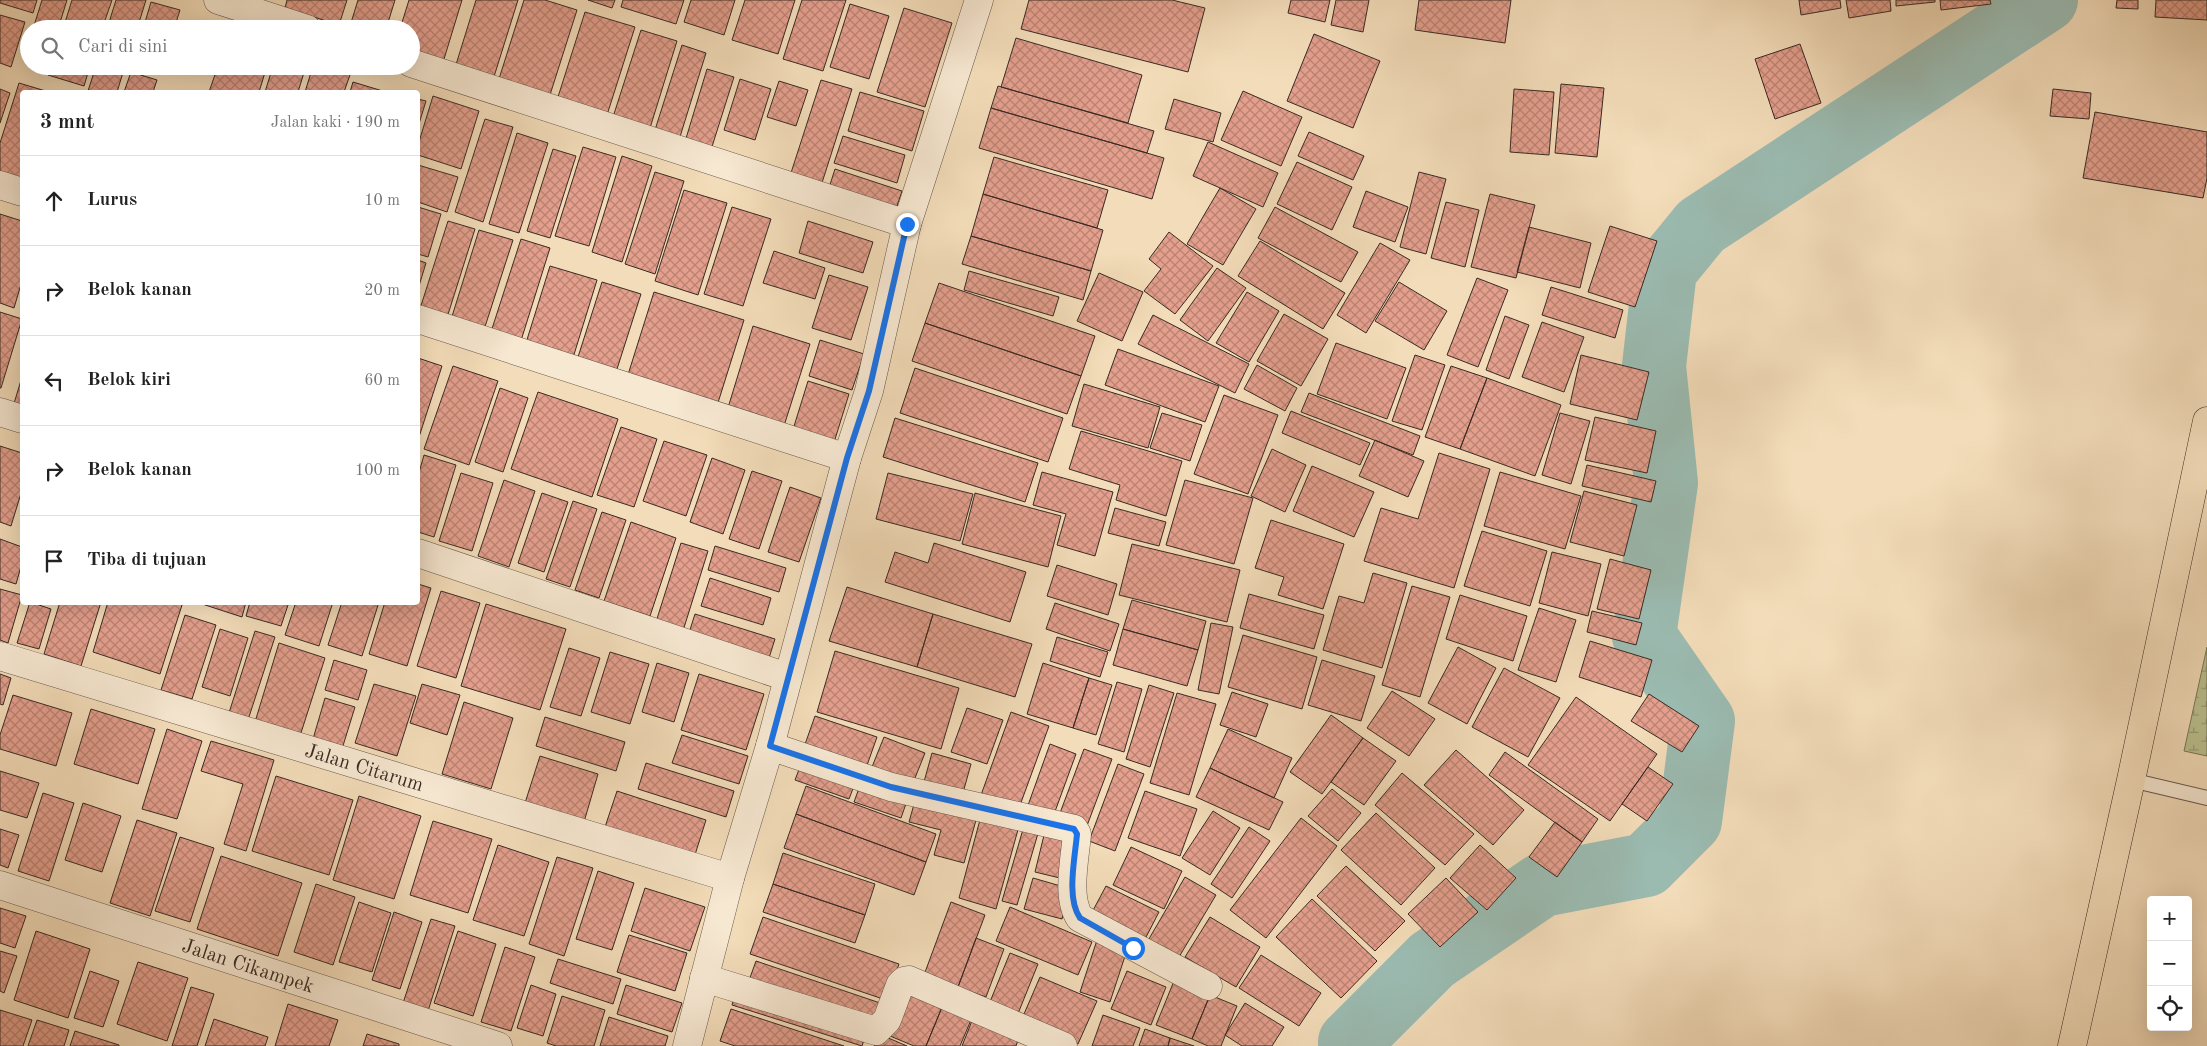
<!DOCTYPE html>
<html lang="id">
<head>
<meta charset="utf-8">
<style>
	:root { --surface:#fff; --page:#f6f6f6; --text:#222; --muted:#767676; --line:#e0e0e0 }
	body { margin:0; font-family:"Old Standard TT",serif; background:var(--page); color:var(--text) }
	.controls { position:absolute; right:15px; bottom:15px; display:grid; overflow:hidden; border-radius:5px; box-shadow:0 5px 20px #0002 }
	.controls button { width:45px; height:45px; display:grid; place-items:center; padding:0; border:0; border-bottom:1px solid var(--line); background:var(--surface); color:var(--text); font:25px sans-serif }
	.stop { position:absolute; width:15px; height:15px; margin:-11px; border:4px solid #1a73e8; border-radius:50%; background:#fff }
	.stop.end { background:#1a73e8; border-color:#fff; box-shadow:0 1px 5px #0008 }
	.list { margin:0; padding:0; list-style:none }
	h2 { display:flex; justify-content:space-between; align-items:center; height:65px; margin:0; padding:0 20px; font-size:21px }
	h2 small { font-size:16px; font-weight:400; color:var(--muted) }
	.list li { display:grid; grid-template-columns:32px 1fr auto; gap:15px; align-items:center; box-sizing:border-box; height:90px; padding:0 20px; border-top:1px solid var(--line) }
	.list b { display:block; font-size:19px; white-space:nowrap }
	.list em { font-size:16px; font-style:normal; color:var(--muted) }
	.icon { flex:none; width:28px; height:28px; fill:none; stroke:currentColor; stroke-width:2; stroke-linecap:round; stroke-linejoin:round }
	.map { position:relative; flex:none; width:2207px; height:1046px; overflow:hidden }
	.search { position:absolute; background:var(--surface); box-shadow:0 5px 20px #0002; left:20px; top:20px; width:400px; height:55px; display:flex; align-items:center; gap:12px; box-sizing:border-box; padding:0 18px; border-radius:28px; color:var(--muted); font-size:19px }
	.panel { position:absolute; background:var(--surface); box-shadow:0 5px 20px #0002; left:20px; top:90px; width:400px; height:515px; border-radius:5px }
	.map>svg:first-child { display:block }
</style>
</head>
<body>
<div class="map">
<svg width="2207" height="1046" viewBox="0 0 2207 1046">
	<defs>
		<pattern id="wetland-marsh" width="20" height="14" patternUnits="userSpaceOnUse" patternTransform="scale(1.25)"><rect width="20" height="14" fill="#bbc08f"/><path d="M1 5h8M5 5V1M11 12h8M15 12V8" fill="none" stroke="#999c75"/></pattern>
		<pattern id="building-cross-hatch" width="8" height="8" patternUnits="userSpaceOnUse" patternTransform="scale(1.25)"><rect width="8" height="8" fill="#e49f8d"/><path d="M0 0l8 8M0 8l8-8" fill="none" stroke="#ba8273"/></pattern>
	</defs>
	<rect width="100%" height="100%" fill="#f3dcb9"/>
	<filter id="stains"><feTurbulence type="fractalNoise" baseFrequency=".004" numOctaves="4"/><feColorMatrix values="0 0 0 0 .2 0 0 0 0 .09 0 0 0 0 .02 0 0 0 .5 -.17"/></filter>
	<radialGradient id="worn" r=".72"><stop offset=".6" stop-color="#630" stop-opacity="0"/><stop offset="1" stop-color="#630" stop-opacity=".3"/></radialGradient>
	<!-- wetland -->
	<path fill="url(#wetland-marsh)" stroke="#7a765a" d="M2207,647V756L2184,751Z"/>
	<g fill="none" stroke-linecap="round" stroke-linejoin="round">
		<!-- river -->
		<path stroke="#9bbbb1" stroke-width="64" d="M1352,1046L1350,1042L1432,960L1542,885L1646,865L1690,821L1703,721L1644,636L1666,483L1654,366L1665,270L1701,226L2046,0"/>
	</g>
	<!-- building -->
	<path fill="url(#building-cross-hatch)" stroke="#392b24" d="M0,0H37L33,13L0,3Z
		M42,0H67L58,29H33Z
		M72,0H112L102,29H63Z
		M116,0H146L137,29H107Z
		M287,0H347L339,25L285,8Z
		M358,0H395L386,29H358L350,26Z
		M409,0H462L441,69L411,60V29H400Z
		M476,0H518L492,83L454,71Z
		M524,0H545L577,10L549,98L498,82Z
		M588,0H615L612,8Z
		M623,0H684L676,24L621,7Z
		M691,0H735L724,35L684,22Z
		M745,0H795L778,54L732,40Z
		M802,0H846L823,71L783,59Z
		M1029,0H1172L1205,8L1188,72L1021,29Z
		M1291,0H1330L1325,22L1288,13Z
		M1336,0H1369L1363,32L1331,25Z
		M1419,0H1511L1505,43L1415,30Z
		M1799,0H1840L1841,8L1801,15Z
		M1846,0H1890L1891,11L1849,18Z
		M1896,0H1935V2L1896,6Z
		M1940,0H1990L1991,4L1941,10Z
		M2117,0H2138V9L2116,8Z
		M2156,0H2207V20L2155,17Z
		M151,2L180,10L174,29H143Z
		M850,4L889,16L869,79L830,67Z
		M904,8L952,23L925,107L877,92Z
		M585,12L635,27L607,115L557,100Z
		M0,15L25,22L11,67L0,63Z
		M641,30L677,41L650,128L613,117Z
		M1314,34L1380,61L1353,128L1287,101Z
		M1016,38L1142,75L1128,123L1001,87Z
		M1800,44L1821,103L1775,119L1755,59Z
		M682,45L706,53L679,140L654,133Z
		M51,66H90L84,86L48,75Z
		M96,66H125L117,92L88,91Z
		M218,66H267L259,92H209Z
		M273,66H306L298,92H265Z
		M313,66H333L351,72L344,92H305Z
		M707,69L734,77L710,153L684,145Z
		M131,72L157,80L153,92H124Z
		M740,79L771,89L755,140L724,130Z
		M821,80L852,89L820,189L789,179Z
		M779,81L808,90L796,126L767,117Z
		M353,82L386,92H350Z
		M19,83L49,92H22V183L0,176V143Z
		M1561,84L1604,88L1597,157L1555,153Z
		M998,86L1154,131L1147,153L991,108Z
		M0,89L10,93L0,123Z
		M1514,89L1554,92L1549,155L1510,152Z
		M2053,89L2091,93L2089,119L2050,116Z
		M1243,91L1302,117L1281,166L1221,140Z
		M860,92L924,111L912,151L848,131Z
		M433,96L479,111L461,169L418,155V145Z
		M418,99L426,101L418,127Z
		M1174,99L1221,113L1213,142L1165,129Z
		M991,108L1164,158L1152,199L979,148Z
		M2095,112L2207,132V178L2203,198L2083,178Z
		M485,119L513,127L483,222L455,212Z
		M1309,132L1364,156L1353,180L1298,156Z
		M517,133L548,143L519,233L489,224Z
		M843,136L905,155L897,183L834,163Z
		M1208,142L1278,173L1263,207L1193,176Z
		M583,147L616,157L589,246L555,236Z
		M553,149L576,156L550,238L527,231Z
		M622,156L652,166L622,262L592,252Z
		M994,157L1108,190L1097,228L983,194Z
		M1297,162L1352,187L1332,230L1277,204Z
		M418,165L458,177L447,212L418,202Z
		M835,169L902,191L894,215L827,194Z
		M655,172L684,181L655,274L625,264Z
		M1419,172L1446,179L1426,254L1400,247Z
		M1220,188L1256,209L1223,265L1187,244Z
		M684,190L727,203L698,295L655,281Z
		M1366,191L1408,207L1395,242L1353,227Z
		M983,194L1103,230L1091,271L971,236Z
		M1490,194L1535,205L1516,278L1471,267Z
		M1446,202L1479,210L1465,267L1431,258Z
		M418,207L441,214L428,257L418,254Z
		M732,207L771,219L743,306L704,294Z
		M1275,207L1358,252L1341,282L1258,238Z
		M0,214L22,221V281L14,308L0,303Z
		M448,221L475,229L445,324L418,315Z
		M808,221L873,242L863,273L799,253Z
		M1610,226L1657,241L1635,307L1588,292Z
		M1529,227L1591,243L1580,288L1517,272Z
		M479,230L513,240L482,336L449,326Z
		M1169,232L1213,266L1175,314L1144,291L1161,269L1149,259Z
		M971,236L1091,271L1083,300L962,264Z
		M521,239L550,248L519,347L489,338Z
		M1260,241L1345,293L1323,329L1238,276Z
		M1380,243L1410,260L1366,333L1337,315Z
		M774,251L825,268L815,299L763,283Z
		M418,260L426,263L418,289Z
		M550,266L597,280L572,361L525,346Z
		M1217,268L1246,288L1208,341L1180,320Z
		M969,271L1059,297L1053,316L964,290Z
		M1099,273L1143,292L1122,341L1077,321Z
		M829,275L868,287L851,340L812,328Z
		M1477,278L1508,290L1478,367L1447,355Z
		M602,282L641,294L617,369L578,357Z
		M1399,282L1447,311L1424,350L1375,321Z
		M939,283L1095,336L1081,376L925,323Z
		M1551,287L1623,310L1615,338L1542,315Z
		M654,292L744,320L716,409L626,381Z
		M1247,292L1279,311L1249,362L1216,343Z
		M0,312L22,319L1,388H0Z
		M1284,314L1328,339L1301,386L1257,361Z
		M1153,315L1249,364L1235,393L1138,344Z
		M1505,316L1529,325L1509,379L1486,370Z
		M1542,322L1584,337L1564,392L1522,377Z
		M925,323L1081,376L1067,414L912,361Z
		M753,326L810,344L783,429L727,411Z
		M820,340L864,354L852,390L809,376Z
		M1336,343L1406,368L1387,419L1317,394Z
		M1118,349L1219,386L1205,422L1105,385Z
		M1415,355L1445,365L1422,430L1392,421Z
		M1581,355L1649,372L1637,420L1570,404Z
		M418,358L442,366L418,440Z
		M1257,365L1297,388L1285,411L1244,389Z
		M453,366L498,381L469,465L424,449Z
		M1451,366L1487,378L1460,449L1425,437Z
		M915,368L1063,418L1048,462L900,413Z
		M22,377V413L12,410Z
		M1487,378L1561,405L1535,476L1460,449Z
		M808,381L849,394L832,449L791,436Z
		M1084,384L1160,407L1148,448L1072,426Z
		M500,388L528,398L503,472L475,462Z
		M538,392L618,419L592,497L511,469Z
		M1309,393L1420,436L1413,455L1301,412Z
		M1224,395L1278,415L1248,494L1194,474Z
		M1291,411L1370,443L1360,465L1282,433Z
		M1162,413L1202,425L1190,461L1150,448Z
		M1560,413L1590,421L1571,484L1542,475Z
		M1595,417L1656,431L1647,473L1585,460Z
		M895,418L1038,463L1025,502L883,457Z
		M621,427L657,439L634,507L597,495Z
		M1081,431L1182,461L1166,516L1116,500L1120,485L1069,469Z
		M1375,440L1424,461L1408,497L1359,476Z
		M664,441L707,455L686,516L643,501Z
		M0,446L22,453V490L11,526L0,522Z
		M1272,449L1306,465L1285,512L1251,496Z
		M1439,453L1490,469L1454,588L1364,561L1381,508L1418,519Z
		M424,455L456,465L434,537L418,532V476Z
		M712,458L745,470L723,534L690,522Z
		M1587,465L1656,481L1651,502L1582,486Z
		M1312,466L1374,492L1354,537L1293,511Z
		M752,471L782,481L759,549L729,539Z
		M1042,472L1113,492L1095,556L1057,545L1066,514L1033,505Z
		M1500,472L1581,496L1565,549L1484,526Z
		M461,473L493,483L472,551L439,541Z
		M888,473L973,494L960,541L876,519Z
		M504,480L535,491L509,567L478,556Z
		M1185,480L1253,498L1234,564L1166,545Z
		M790,487L821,498L799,562L768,552Z
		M1584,491L1637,505L1624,556L1570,542Z
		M542,493L568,502L544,572L518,563Z
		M975,493L1061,516L1048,567L962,544Z
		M573,501L597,509L570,587L546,579Z
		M1115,508L1166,522L1159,546L1108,533Z
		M602,512L626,520L599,598L575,590Z
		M1271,520L1344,544L1323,609L1278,595L1284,577L1255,568Z
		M631,522L676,538L650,616L604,601Z
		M1482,531L1547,551L1530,606L1464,586Z
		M0,539L22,547V563L16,584L0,579Z
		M681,543L708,551L682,634L655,625Z
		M934,543L1026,572L1010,622L885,582L895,552L928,563Z
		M1132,544L1240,570L1227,622L1119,595Z
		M715,546L786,568L779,592L708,570Z
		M1552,552L1601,564L1588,616L1539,603Z
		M1610,559L1651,570L1639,619L1597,609Z
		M1057,565L1117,584L1108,615L1047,596Z
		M1373,573L1407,583L1382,668L1323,650L1339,596L1364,603Z
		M710,578L771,598L763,625L701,606Z
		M418,584L431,588L407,666L369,654L385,602H418Z
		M1412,586L1450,597L1420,697L1382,685Z
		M847,587L933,614L917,667L829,641Z
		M0,589L22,595L8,643L0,640Z
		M441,591L480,603L456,678L417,666Z
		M1249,594L1324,615L1314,649L1240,628Z
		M1460,595L1527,616L1513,661L1446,639Z
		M1132,600L1206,621L1198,650L1123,629Z
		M30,602L51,609L39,649L17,643Z
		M60,602H101L81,666L44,654Z
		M108,602H175L182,605L160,674L93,652Z
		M196,602H246L242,617Z
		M250,602H289L281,626L246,616Z
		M296,602H333L319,646L285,635Z
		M342,602H379L362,656L328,645Z
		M1055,603L1119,624L1110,651L1046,629Z
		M486,604L566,629L540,710L461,686Z
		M1539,608L1576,620L1556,682L1518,670Z
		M1592,611L1642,623L1636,645L1587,632Z
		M695,614L775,639L768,661L688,636Z
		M933,614L1032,644L1015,697L917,667Z
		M185,615L216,625L192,699L161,690Z
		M1211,623L1233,627L1219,694L1198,690Z
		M220,629L248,638L230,696L202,687Z
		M1123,629L1198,650L1187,686L1113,665Z
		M255,631L275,637L247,723L228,716Z
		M1243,635L1317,657L1302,709L1228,687Z
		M1057,637L1108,652L1100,677L1050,661Z
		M1590,641L1652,660L1641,697L1579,677Z
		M279,643L325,658L300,736L255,722Z
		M1458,647L1496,668L1467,724L1428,703Z
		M569,648L600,658L581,716L550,707Z
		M835,651L959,688L941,749L817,712Z
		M610,652L649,664L630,724L591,712Z
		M334,660L367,670L358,700L325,690Z
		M1322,660L1375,676L1361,721L1308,705Z
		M657,663L689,673L674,722L642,712Z
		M1043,663L1089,678L1073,728L1027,714Z
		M1504,668L1560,698L1528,757L1472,727Z
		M0,674L11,678L3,705L0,704Z
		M699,674L764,694L746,750L681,730Z
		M1089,678L1112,685L1096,735L1073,728Z
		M1117,682L1142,689L1124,752L1098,744Z
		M374,684L416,696L397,756L355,743Z
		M422,684L460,695L447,735L410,723Z
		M1149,685L1174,693L1150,767L1126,759Z
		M1392,691L1435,719L1409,756L1367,728Z
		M1232,692L1268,704L1256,737L1220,725Z
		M1177,693L1216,704L1189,795L1150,783Z
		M1649,694L1699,726L1682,752L1631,721Z
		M13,695L72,713L56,766L0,749V735Z
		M1576,697L1657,754L1610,821L1528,765Z
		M325,698L355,707L342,749L313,739Z
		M464,702L513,718L491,789L442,774Z
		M967,708L1003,720L987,764L951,752Z
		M91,709L155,729L138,784L74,764Z
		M1011,712L1049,726L1019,808L981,795Z
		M1331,715L1363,738L1322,794L1290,772Z
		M815,716L877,737L865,771L803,750Z
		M545,717L625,742L616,771L536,746Z
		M167,729L202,741L177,819L142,809Z
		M1228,729L1292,758L1274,798L1210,768Z
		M682,735L748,756L739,784L672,763Z
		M884,737L925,753L911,788L870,772Z
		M1363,738L1396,761L1364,805L1331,782Z
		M211,741L274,760L246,851L224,844L243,784L201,771Z
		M1050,744L1076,754L1053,817L1027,808Z
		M1084,749L1112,759L1085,831L1057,821Z
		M1456,750L1524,810L1493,845L1424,785Z
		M1505,752L1598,819L1582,842L1489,775Z
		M932,753L971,764L961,800L922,789Z
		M540,756L598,774L584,822L525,803Z
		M803,759L857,778L849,799L795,780Z
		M646,763L734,791L726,817L638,789Z
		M1118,764L1144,774L1115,851L1089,841Z
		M1648,767L1673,784L1647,821L1622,804Z
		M1210,768L1283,802L1269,830L1196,797Z
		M0,771L39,783L27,818L0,810Z
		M1402,773L1474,834L1445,865L1375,805Z
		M276,776L353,800L329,875L252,851Z
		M862,780L909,795L901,818L854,802Z
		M806,786L936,834L926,862L796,814Z
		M1332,789L1361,813L1338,841L1308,816Z
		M617,791L706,820L693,861L603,833Z
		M1145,791L1197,809L1180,856L1128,838Z
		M43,793L74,803L49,881L18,871Z
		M359,796L421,816L394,899L333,880Z
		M916,797L978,813L964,863L934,855L941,830L909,822Z
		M83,803L121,816L102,872L65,860Z
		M1213,811L1240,828L1210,875L1182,858Z
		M1376,813L1435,868L1401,905L1341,850Z
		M796,814L926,862L914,895L784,848Z
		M981,816L1019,826L996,909L959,898Z
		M1301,818L1337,846L1266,938L1230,910Z
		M137,820L177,833L150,916L110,903Z
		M433,821L492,839L468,913L410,895Z
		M1555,822L1582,842L1557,877L1529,857Z
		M1024,826L1039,830L1017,905L1002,901Z
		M1046,827L1075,835L1064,879L1035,872Z
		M1249,827L1270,841L1232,898L1211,884Z
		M0,829L19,835L8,868L0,865Z
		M180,837L214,848L190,922L155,911Z
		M498,845L549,862L524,936L473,920Z
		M1480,845L1516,878L1487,910L1450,878Z
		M1131,847L1182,871L1164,909L1113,885Z
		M783,853L875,884L865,915L773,884Z
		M221,856L302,883L278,956L197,929Z
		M557,857L593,868L564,956L529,944Z
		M1346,866L1405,921L1375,951L1317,896Z
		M598,871L634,883L612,950L576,939Z
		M1185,877L1216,895L1176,962L1146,944Z
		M1033,878L1071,889L1062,919L1024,909Z
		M1446,878L1478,912L1440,947L1408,914Z
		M316,884L355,897L333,965L294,952Z
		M773,884L865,915L855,943L763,912Z
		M1106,886L1159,912L1143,943L1090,916Z
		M645,888L705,907L690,951L631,931Z
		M1312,899L1377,961L1341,998L1276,937Z
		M359,902L391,913L372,972L339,962Z
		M951,902L985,915L958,987L924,975Z
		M1010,907L1092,942L1078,975L996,941Z
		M0,908L26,916L15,948L0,943Z
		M394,912L422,922L400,989L372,980Z
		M763,917L899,964L886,1000L750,954Z
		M1210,917L1260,947L1236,987L1185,957Z
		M431,919L455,926L428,1011L403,1003Z
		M36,931L90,949L68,1018L14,1000Z
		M458,931L496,944L473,1016L434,1003Z
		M629,935L687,953L675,991L617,972Z
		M1098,937L1128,947L1110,1002L1080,992Z
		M976,938L1004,949L986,997L958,987Z
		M505,947L535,957L511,1031L481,1022Z
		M0,951L17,956L4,993L0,991Z
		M1010,953L1038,964L1015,1021L987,1009Z
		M1261,955L1321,993L1299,1026L1239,988Z
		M558,959L621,979L613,1004L550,983Z
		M756,961L886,1005L877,1030L747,986Z
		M138,962L188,978L167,1041L117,1024Z
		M90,971L119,981L103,1027L74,1018Z
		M1127,971L1166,987L1151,1025L1111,1009Z
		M1040,977L1097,1001L1078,1044L1021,1021Z
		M1174,981L1210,995L1192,1039L1156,1025Z
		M531,985L556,994L543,1036L517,1028Z
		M626,985L682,1003L672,1032L617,1014Z
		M911,986L945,1000L926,1046H914L890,1036Z
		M191,987L214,994L197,1046H172Z
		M736,991L866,1034L862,1046L732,1005Z
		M1210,995L1237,1006L1221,1046H1208L1192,1039Z
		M562,996L605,1010L594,1046H556L547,1043Z
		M945,1000L974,1013L960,1046H926Z
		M1245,1003L1284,1027L1272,1046H1242L1225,1035Z
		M288,1004L338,1020L329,1046H275Z
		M731,1009L844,1046H735L720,1041Z
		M0,1010L32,1020L23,1046H0Z
		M1103,1015L1140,1028L1133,1046H1092Z
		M609,1017L668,1036L665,1046H600Z
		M973,1018L1019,1037L1016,1046H962Z
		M214,1019L268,1037L265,1046H205Z
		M37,1020L69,1030L64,1046H28Z
		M1145,1029L1170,1038L1168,1046H1139Z
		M75,1031L119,1045V1046H70Z
		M367,1034L399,1044V1046H363Z
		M879,1034L907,1046H874Z
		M1170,1038L1194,1046H1168Z"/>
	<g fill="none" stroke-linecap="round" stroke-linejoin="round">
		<!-- service casing -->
		<g stroke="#685749" stroke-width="16">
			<path id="service" d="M2131,780L2207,798"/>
		</g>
		<!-- minor casing -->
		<g stroke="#685749" stroke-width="29">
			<g id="minor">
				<path d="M218,0L307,29"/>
				<path d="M411,63L907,224"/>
				<path d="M0,185L22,192"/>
				<path d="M418,319L847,458"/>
				<path d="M0,412L22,419"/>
				<path d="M418,553L787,677"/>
				<path id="s1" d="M0,656L730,878"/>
				<path d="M770,746L891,787L1074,829L1077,834C1075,858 1066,898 1080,918L1208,986"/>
				<path id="s2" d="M0,885L498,1046"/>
				<path d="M704,978L876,1031L887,1020L900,985L904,981L909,980L1063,1046"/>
				<path d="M687,1046L730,878L770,746L847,458L869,391L907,224L979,0"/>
			</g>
		</g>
		<!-- primary casing -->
		<g stroke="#392b24" stroke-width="29">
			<path id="primary" d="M2072,1046L2131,780L2207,421"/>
		</g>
		<!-- service -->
		<use href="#service" stroke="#f7e8d2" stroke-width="14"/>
		<!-- minor -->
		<use href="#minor" stroke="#f7e8d2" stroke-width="28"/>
		<!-- primary -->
		<use href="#primary" stroke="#f3dcb9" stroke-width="28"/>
	</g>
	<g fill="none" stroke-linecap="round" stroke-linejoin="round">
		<!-- route -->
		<path stroke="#1a73e8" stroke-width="6" d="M907,224L869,391L847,458L770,746L891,787L1074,829L1077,834C1075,858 1066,898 1080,918L1133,948"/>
	</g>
	<g text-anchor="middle" stroke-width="4" stroke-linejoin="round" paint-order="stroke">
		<!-- street labels -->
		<g font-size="20" fill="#392b24" stroke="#f7e8d2">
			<text dy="7" stroke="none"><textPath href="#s1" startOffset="381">Jalan Citarum</textPath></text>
			<text dy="7" stroke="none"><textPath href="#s2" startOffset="261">Jalan Cikampek</textPath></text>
		</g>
	</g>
	<rect width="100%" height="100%" filter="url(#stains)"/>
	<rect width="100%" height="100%" fill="url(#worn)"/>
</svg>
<div class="controls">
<button>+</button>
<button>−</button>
<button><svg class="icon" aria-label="locate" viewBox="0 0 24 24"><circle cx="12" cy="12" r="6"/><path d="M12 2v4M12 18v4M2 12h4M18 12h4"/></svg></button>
</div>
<div class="stop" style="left:1133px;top:948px"></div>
<div class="stop end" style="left:907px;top:224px"></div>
<div class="search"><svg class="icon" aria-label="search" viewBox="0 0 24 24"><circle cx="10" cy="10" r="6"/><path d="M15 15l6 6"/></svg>Cari di sini</div>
<section class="panel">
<h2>3 mnt<small>Jalan kaki · 190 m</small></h2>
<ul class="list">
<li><svg class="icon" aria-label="ahead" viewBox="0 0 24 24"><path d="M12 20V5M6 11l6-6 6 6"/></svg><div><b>Lurus</b></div><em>10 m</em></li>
<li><svg class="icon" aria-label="right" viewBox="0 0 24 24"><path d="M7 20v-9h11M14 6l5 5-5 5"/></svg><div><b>Belok kanan</b></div><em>20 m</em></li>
<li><svg class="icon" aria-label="left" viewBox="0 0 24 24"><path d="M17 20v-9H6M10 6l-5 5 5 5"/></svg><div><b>Belok kiri</b></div><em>60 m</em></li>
<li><svg class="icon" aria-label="right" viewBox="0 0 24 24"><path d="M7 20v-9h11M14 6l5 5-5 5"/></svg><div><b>Belok kanan</b></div><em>100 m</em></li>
<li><svg class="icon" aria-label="arrive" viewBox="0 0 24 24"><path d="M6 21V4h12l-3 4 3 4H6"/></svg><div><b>Tiba di tujuan</b></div></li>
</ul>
</section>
</div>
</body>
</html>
